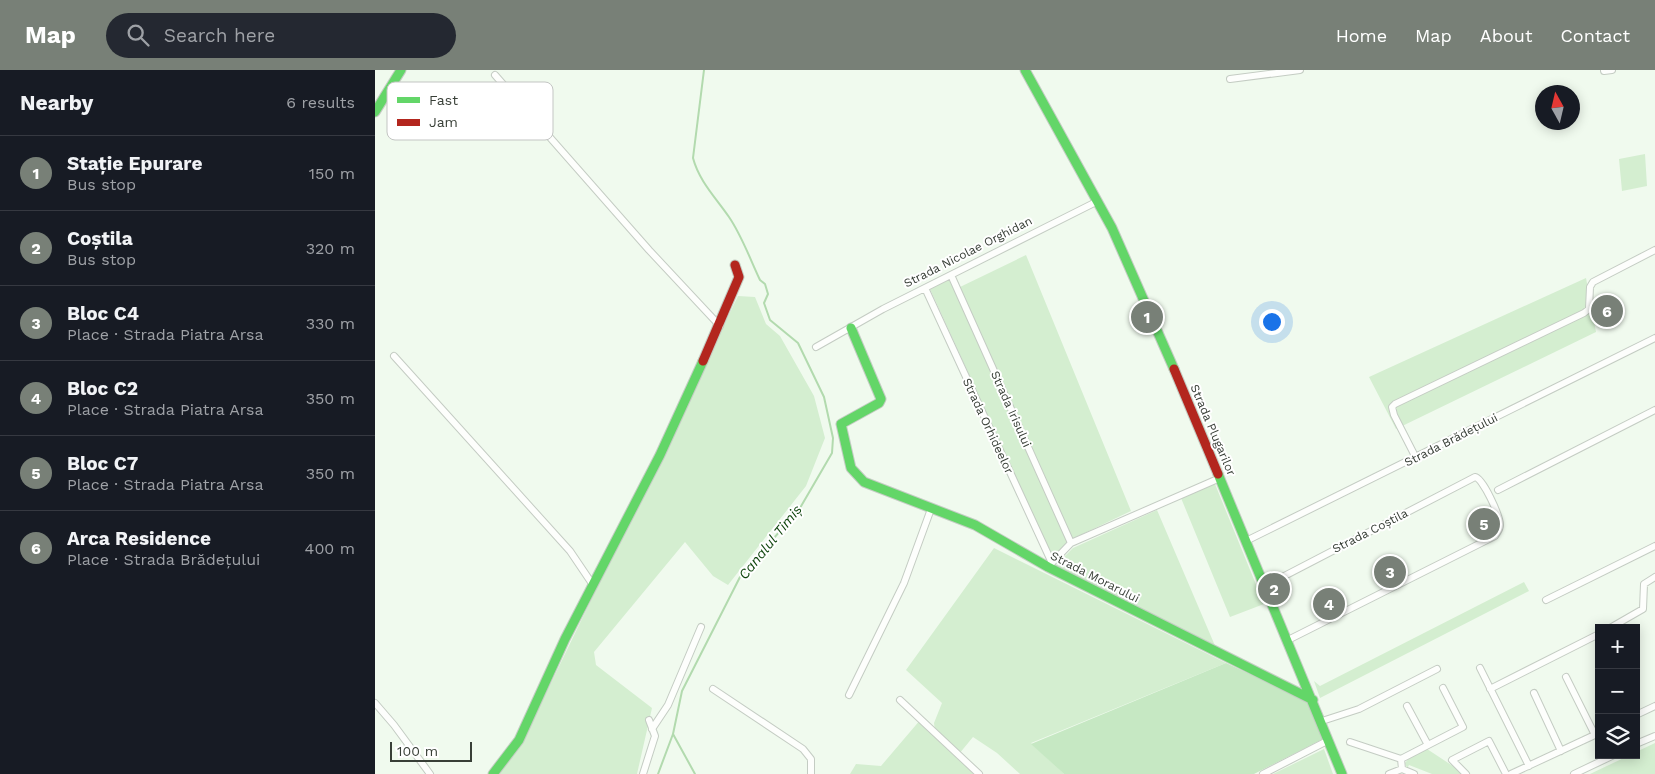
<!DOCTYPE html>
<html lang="en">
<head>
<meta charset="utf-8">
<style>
	:root { --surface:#171b24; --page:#242831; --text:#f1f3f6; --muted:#9ea1a6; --line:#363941; --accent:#788077 }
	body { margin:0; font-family:"Work Sans",sans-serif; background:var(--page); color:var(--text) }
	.controls { position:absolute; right:15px; bottom:15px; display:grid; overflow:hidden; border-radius:0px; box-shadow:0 2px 12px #0003 }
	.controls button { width:45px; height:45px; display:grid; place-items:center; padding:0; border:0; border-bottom:1px solid var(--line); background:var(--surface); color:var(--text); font:25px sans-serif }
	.compass { position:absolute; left:1160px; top:15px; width:45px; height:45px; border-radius:50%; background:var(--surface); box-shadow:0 2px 12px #0003; rotate:352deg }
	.scale { position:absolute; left:15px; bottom:12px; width:82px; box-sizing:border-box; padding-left:5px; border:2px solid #383f37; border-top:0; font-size:14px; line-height:18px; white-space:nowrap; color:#383f37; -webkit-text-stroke:4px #fff; paint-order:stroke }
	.you { position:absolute; left:896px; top:251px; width:18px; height:18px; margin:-12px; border:4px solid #fff; border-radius:50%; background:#1a73e8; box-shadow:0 0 0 8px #1a73e833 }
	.badge { display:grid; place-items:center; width:32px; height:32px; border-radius:50%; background:var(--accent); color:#fff; font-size:16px; font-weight:700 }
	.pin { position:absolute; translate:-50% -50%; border:2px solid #fff; box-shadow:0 1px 5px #0006 }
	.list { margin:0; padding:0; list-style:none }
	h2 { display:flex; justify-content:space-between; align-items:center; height:65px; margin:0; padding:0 20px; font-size:21px }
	h2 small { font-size:16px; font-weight:400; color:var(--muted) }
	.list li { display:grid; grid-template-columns:32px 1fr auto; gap:15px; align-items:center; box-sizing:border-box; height:75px; padding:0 20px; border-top:1px solid var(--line) }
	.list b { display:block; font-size:19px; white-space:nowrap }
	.list p { margin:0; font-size:16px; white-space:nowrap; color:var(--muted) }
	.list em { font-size:16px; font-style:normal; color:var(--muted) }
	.icon { flex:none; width:28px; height:28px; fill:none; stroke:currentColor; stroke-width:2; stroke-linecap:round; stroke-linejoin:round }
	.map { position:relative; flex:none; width:1280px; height:704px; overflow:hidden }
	header { display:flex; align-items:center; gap:30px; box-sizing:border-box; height:70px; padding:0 25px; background:var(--accent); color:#fff }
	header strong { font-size:24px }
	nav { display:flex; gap:28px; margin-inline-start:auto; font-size:18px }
	.search { width:350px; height:45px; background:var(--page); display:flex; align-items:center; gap:12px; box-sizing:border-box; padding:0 18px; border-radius:28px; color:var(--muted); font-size:19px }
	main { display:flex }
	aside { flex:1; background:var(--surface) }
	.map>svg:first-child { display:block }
</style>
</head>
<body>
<header>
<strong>Map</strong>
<div class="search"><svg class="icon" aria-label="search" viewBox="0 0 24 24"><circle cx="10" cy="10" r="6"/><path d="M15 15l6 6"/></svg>Search here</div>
<nav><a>Home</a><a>Map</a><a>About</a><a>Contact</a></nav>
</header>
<main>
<aside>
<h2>Nearby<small>6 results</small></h2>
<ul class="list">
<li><span class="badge">1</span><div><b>Stație Epurare</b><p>Bus stop</p></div><em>150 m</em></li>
<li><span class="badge">2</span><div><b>Coștila</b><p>Bus stop</p></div><em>320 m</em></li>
<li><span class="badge">3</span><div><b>Bloc C4</b><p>Place · Strada Piatra Arsa</p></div><em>330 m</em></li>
<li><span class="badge">4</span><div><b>Bloc C2</b><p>Place · Strada Piatra Arsa</p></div><em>350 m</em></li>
<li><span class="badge">5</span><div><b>Bloc C7</b><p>Place · Strada Piatra Arsa</p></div><em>350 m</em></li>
<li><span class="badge">6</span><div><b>Arca Residence</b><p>Place · Strada Brădețului</p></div><em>400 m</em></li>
</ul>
</aside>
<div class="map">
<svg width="1280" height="704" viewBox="0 0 1280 704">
	<rect width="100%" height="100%" fill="#f0faee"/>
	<!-- green -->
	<path fill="#d4eed0" d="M1270,84L1272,116L1247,121L1244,89Z
		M651,185L756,441L697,469L678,489L555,219L575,209L585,217Z
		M1211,208L1221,262L1021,359L994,307Z
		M363,226L380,227L391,254L405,266L439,326L450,368L431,416L353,515L338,506L310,472L219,582L221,595L277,638L262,704H122L145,677Z
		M840,414L889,534L855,547L806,428Z
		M782,440L841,578L681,495L698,478Z
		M619,478L851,593L656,673L689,704H645L622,683L598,667L584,684L604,704H475L481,694L506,696L546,649L560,661L559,653L567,633L531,600Z
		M1149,512L1154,521L945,628L939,611L945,616Z
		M1280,673V704H1215L1255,685H1261V682Z
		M949,679L958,704H898Z
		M1052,679L1090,704H1057L1034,695L1032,699L1030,693L1035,687Z"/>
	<!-- forest -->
	<path fill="#c6e8c3" d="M851,593L931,630L948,669L879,704H689L656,674Z"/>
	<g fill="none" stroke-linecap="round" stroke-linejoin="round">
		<!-- stream -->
		<path stroke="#b2daae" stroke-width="2" d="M283,704L298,664
			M320,704L298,664L307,621L365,507L425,438L457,383L458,368L449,327L423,273L395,250L389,233L393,224L390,214L385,210C375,189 367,166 354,147C341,128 324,111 318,88L329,0"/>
		<!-- street casing -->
		<g stroke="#c4ccc3" stroke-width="8">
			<path id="street" d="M1229,1L1237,0
				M120,5L274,180L345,256
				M855,9L925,0
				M576,205L696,473
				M550,218L677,493
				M441,277L508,239L723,131
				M19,286L195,481L218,515
				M1041,388L1019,345L1017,337L1020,334L1209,243L1214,239L1215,217L1218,212L1280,180
				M1123,420L1280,340
				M871,471L1280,268
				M674,496L696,473L845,408
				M890,516L1100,407C1108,408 1125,446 1125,455C1125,460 1122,462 1120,466L913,570
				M1171,530L1280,476
				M1235,558L1268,539L1269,514L1280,507
				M1105,598L1154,696
				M1191,607L1220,665
				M338,619L428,679L436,689V704
				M1115,619L1224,564
				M1159,623L1186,681
				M474,625L529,513L556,439
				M525,630L604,704
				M0,633L19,655L55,704
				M1032,636L1053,675
				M1261,645L1280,636
				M947,651L984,639L1062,599
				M277,659L293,635L326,557
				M975,672L1026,689L1027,699
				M1261,674L1280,666
				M1026,689L1088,657L1068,618
				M268,704L280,666L274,650
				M888,704L954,670
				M1014,704L1027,699L1039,704
				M1091,704L1077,690L1114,671L1131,704
				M1136,704L1224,663
				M1199,704L1239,685"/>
		</g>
		<!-- fast casing -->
		<g stroke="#c4ccc3" stroke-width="11">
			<path id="fast" d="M650,0L737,158L799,299
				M0,42L26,0
				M476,258L506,329L504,333L466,354L476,398L489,412L600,455L673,497L938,630
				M843,404L967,704
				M118,704L144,670L190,569L285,385L328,291"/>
		</g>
		<!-- jam casing -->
		<g stroke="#c4ccc3" stroke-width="11">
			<path id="jam" d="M328,291L364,207L360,195
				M799,299L843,404"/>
		</g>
		<!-- street -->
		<use href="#street" stroke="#fdfefc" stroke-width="6"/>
		<!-- fast -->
		<use href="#fast" stroke="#63d668" stroke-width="9"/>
		<!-- jam -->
		<use href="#jam" stroke="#b3261e" stroke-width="9"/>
	</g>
	<g text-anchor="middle" stroke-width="4" stroke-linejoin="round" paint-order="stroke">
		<!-- street labels -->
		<g font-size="12" fill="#383f37" stroke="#fff">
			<text transform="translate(593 182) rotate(-27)" y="4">Strada Nicolae Orghidan</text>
			<text transform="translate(636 339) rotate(66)" y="4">Strada Irisului</text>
			<text transform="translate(613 356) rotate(65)" y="4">Strada Orhideelor</text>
			<text transform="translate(838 360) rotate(67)" y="4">Strada Plugarilor</text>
			<text transform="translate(1076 370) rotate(-27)" y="4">Strada Brădețului</text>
			<text transform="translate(995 461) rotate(-27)" y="4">Strada Coștila</text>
			<text transform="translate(720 507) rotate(27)" y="4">Strada Morarului</text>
		</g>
		<!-- water labels -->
		<g font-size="14" font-style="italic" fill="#10460e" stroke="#fff">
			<text transform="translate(395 472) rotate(-51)" y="5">Canalul Timiș</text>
		</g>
	</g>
	<!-- legend -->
	<rect x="12" y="12" width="166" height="58" rx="8" fill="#fff" stroke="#c3c5c3" stroke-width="1"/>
	<rect x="22" y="27" width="23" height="6" fill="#63d668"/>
	<rect x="22" y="49" width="23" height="7" fill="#b3261e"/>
	<g font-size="14" fill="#383f37">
		<text x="54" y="35">Fast</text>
		<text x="54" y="57">Jam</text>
	</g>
</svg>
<div class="controls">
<button>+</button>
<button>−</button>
<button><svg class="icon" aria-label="layers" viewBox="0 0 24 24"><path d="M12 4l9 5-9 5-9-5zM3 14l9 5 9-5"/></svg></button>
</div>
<svg class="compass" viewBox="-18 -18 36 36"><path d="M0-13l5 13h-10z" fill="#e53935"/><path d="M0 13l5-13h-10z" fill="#9ea1a6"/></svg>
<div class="scale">100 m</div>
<div class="you"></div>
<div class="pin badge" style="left:772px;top:247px">1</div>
<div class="pin badge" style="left:899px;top:519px">2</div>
<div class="pin badge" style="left:1015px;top:502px">3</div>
<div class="pin badge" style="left:954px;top:534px">4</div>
<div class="pin badge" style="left:1109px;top:454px">5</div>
<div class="pin badge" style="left:1232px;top:241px">6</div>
</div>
</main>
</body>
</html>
